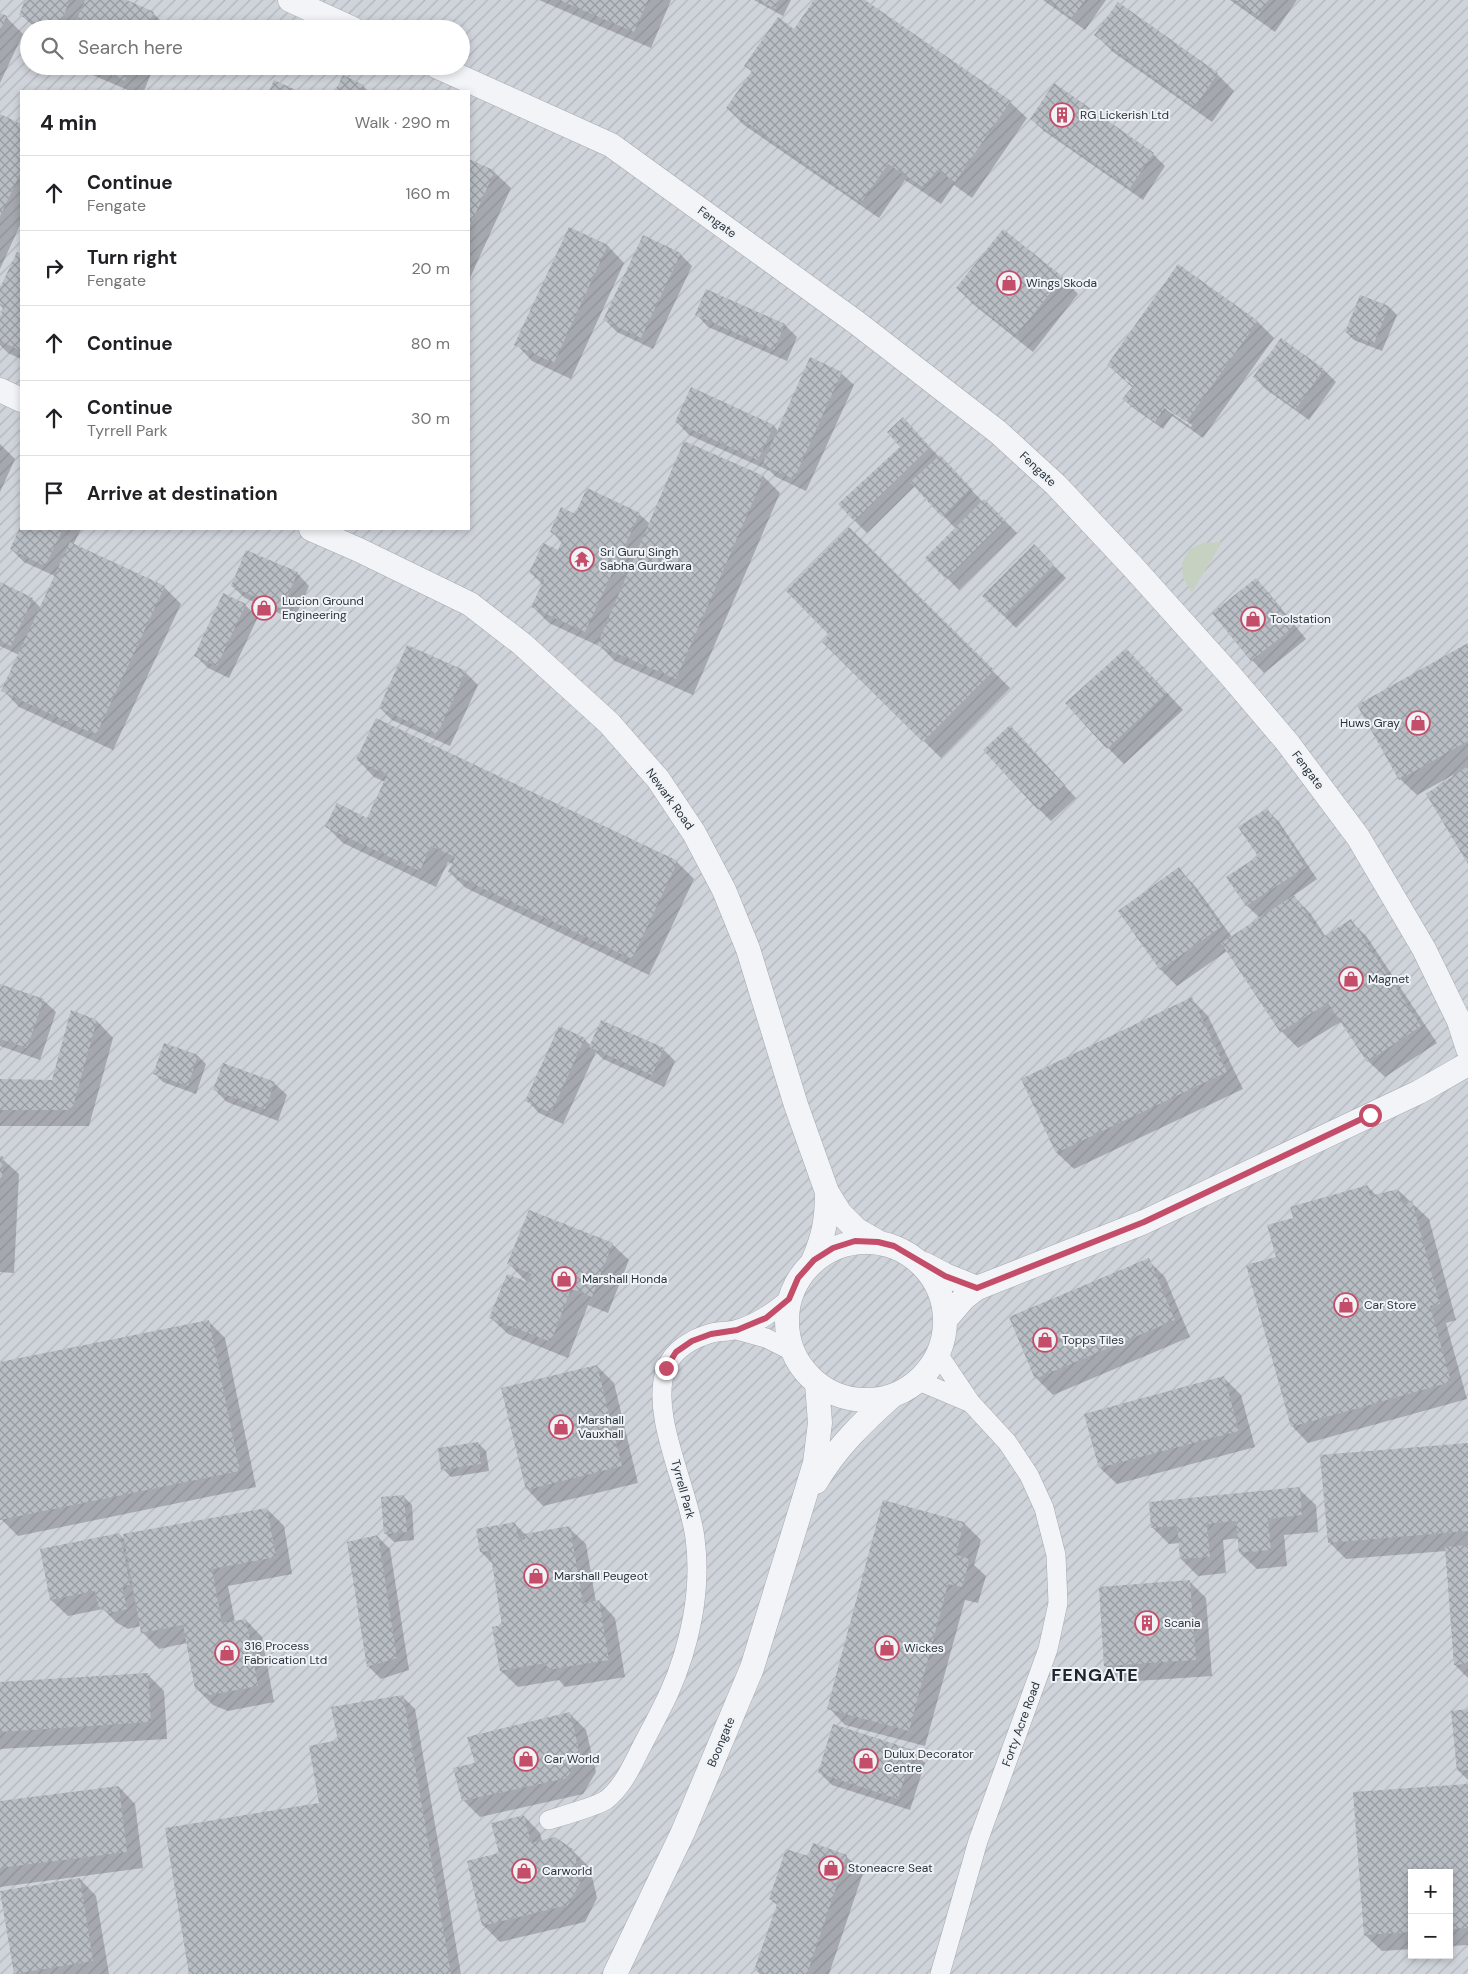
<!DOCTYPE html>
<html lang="en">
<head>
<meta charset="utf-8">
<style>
	:root { --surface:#fff; --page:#f2f2f2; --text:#202124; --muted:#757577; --line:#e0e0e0 }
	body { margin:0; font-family:"DM Sans",sans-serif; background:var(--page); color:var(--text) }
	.controls { position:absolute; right:15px; bottom:15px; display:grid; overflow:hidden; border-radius:0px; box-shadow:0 2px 8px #0003 }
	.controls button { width:45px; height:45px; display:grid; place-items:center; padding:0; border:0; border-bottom:1px solid var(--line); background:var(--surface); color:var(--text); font:25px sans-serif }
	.stop { position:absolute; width:15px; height:15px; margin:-11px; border:4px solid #c44e6a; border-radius:50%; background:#fff }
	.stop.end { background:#c44e6a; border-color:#fff; box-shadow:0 1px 5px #0008 }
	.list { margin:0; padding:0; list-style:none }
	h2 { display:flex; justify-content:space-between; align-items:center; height:65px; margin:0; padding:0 20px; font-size:21px }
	h2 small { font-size:16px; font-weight:400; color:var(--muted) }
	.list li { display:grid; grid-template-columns:32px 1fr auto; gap:15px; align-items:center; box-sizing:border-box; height:75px; padding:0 20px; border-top:1px solid var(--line) }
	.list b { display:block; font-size:19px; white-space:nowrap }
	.list p { margin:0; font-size:16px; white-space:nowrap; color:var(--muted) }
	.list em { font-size:16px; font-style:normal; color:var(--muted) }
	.icon { flex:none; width:28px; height:28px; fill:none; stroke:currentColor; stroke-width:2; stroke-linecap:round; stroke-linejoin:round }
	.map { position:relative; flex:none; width:1468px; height:1974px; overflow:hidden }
	.search { position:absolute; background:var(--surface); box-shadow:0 2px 8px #0003; left:20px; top:20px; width:450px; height:55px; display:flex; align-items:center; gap:12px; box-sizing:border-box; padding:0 18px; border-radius:28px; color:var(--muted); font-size:19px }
	.panel { position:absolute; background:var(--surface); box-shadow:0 2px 8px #0003; left:20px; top:90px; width:450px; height:440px; border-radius:0px }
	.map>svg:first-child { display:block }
</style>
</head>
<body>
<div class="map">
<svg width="1468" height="1974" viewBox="0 0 1468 1974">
	<defs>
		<pattern id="industrial-furrows" width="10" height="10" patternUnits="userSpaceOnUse" patternTransform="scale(1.25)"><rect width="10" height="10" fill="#cfd3da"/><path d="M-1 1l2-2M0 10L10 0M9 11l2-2" fill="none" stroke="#b2b6bc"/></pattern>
		<pattern id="building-cross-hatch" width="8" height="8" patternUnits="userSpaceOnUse" patternTransform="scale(1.25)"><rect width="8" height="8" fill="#b8bec4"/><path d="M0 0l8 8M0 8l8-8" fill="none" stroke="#969ba1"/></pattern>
	</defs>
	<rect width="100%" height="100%" fill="#e0e4e8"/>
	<!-- industrial -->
	<path fill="url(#industrial-furrows)" fill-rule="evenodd" d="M0,0H1468V1974H0ZM29,29H461V66H29ZM21,91H469V529H21ZM1412,1873H1449V1955H1412Z"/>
	<!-- green -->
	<path fill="#c7d1c2" d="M1222,542L1192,592L1183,578L1182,563L1190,549L1203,543Z"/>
	<!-- shadow -->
	<path fill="#0003" fill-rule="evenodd" d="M26,0H123L153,13L169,29H37L20,14Z
		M539,0H671L651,48Z
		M754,0H791L783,16Z
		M815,0H863L1010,102L1027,118L972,198L954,185L941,204L905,180L879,218L744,125L727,108L752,72L746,66L795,30Z
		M1043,0H1106L1085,30Z
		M1230,0H1297L1275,32Z
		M1118,4L1217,74L1234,91L1212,122L1113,52L1096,35Z
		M0,14L6,17L23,34L0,83Z
		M76,66H154L144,91H130L81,70Z
		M343,77L363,86L368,91H336Z
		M0,116L21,126V223L0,269Z
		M1031,119L1153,154L1165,166L1143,200L1044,131Z
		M469,160L494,172L511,188L469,280Z
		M570,229L608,246L624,263L571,379L532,361L516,344Z
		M17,254L21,256V359L8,353L0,345V319L4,310L0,305V290Z
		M680,254L692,266L653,349L617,332L605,320Z
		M1179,266L1258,322L1274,338L1203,438L1172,416L1163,429L1132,407L1124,399L1133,388L1108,365ZM1125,377L1192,425L1191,427L1125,380Z
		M1062,278L1078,294L1033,352L974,305L957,288Z
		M707,290L785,325L797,337L787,361L708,327L696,314Z
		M1361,296L1389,307L1397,315L1382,351L1354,340L1346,332Z
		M1324,370L1336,382L1309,420L1267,390L1254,377Z
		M841,373L854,385L806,491L776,477L770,471L689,435L677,422L692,389L774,426L778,431Z
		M915,432L983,502L984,500L1017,533L959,590L927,558L956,529L915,486L867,533L854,520L902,447Z
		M0,444L15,459L0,492Z
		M764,477L780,493L693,695L615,661L601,647L549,623L533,607L543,585L531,573L558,552L562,543L551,531L575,515L639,514L650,524Z
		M21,528L81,529L73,545L164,587L181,604L113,750L19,707L3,690L19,655L0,646V584L32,599L41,608L55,576L24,562L11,549Z
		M849,529L1010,688L941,758L824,642L831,635Z
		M1034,546L1066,578L1016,628L984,596Z
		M297,573L309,586L294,620L245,598L232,586Z
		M1256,579L1268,592L1306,639L1264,673L1252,660L1214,614Z
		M245,605L258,617L229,678L208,668L196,656Z
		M1468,644V862L1453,775L1417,795L1400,779Z
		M1142,666L1183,710L1124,764L1108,748Z
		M465,672L478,685L450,746L392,720L380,708Z
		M1022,739L1076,798L1051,821L1039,809Z
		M358,760L677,862L694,879L649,975L466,888L449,872L453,864L448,862L436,887L343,843L327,827L367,819L385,782L374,777Z
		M1267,810L1279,822L1317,879L1293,896L1310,913L1326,937L1351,921L1367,937L1437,1043L1385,1077L1368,1061L1342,1021L1298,1048L1281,1031L1227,951L1177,986L1161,970L1119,912L1179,869L1195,886L1232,937L1261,919L1247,906L1228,877L1259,856Z
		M0,985L43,1000L56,1012L40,1060L0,1046Z
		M1191,999L1208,1016L1243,1089L1074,1169L1057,1153L1023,1079Z
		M72,1012L97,1021L113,1038L89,1126H0V1080L53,1081Z
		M584,1039L591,1046L663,1049L675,1061L664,1087L603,1059L596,1052L563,1124L539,1113L527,1100Z
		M165,1044L198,1056L206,1064L196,1094L163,1082L155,1074Z
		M274,1083L287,1095L278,1121L227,1102L215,1090Z
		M0,1157L19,1174L14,1273L0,1272Z
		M1367,1186L1377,1196L1398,1190L1429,1219L1456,1320L1446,1323L1467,1399L1308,1443L1292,1426L1277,1258L1294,1219Z
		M612,1244L629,1260L608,1313L588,1305L568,1358L508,1334L491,1318L529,1284L509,1264Z
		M1148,1260L1165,1277L1190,1337L1053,1395L1036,1378Z
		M208,1321L225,1338L256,1487L18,1536L1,1519L0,1515V1364Z
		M597,1366L614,1383L638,1483L543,1506L527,1489Z
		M1224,1378L1241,1395L1255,1447L1117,1484L1100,1468Z
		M478,1443L486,1451L489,1471L451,1477L443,1469Z
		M1468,1444V1678L1455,1665L1446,1551L1346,1559L1329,1542Z
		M1299,1489L1316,1505L1318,1532L1284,1535L1287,1566L1257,1569L1240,1553L1239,1538L1223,1540L1226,1573L1198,1576L1181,1559L1180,1543L1169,1544L1153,1528Z
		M403,1496L412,1505L414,1540L394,1542L386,1534Z
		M884,1502L964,1523L981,1540L974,1565L986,1576L978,1603L965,1600L925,1746L845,1725L829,1708Z
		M267,1509L284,1526L292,1574L228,1586L235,1622L246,1620L262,1637L274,1702L228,1711L213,1705L196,1688L187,1643L159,1649L142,1632L141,1626L128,1629L117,1623L103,1609L68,1616L51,1600L119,1534L126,1541Z
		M515,1524L526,1535L569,1528L586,1544L596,1602L599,1601L615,1618L625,1677L565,1687L559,1680L518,1687L501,1671L504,1626L493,1564L481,1552Z
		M377,1536L390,1549L409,1670L381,1679L368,1666Z
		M1189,1581L1206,1598L1212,1676L1122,1682L1105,1666Z
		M147,1674L164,1691L167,1739L0,1749V1683Z
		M403,1697L415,1709L461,1974H190Z
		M1468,1710V1780L1458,1770Z
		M569,1713L586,1730L596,1772L583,1794L480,1817L463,1800L476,1764Z
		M834,1725L913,1751L925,1763L910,1810L832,1785L819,1772Z
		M1468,1785V1945L1449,1946V1873H1412V1949L1382,1951L1365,1935Z
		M119,1787L135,1804L143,1868L0,1887V1802Z
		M524,1816L540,1833L542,1841L573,1851L590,1868L597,1898L585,1922L500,1942L483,1925L500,1854Z
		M846,1856L863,1873L829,1974H760L756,1970L778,1906L770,1899L809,1858Z
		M80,1879L96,1896L109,1974H16Z"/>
	<!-- building -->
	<path fill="url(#building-cross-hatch)" d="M25,0H70L58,29H50L19,15Z
		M85,0H127L154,12L147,29H73Z
		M559,0H648L634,32Z
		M757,0H779L775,9Z
		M814,0H865L1011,101L955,182L937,170L924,188L888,164L861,203L726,108L752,71L744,66L778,17L794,29Z
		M1047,0H1085L1072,18Z
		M1235,0H1269L1258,16Z
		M1118,2L1218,73L1195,107L1094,35Z
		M0,13L7,16L0,31Z
		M91,66H131L125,81Z
		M343,75L364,85L361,91H335Z
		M274,80L298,91H269Z
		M1054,83L1154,153L1130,188L1030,119Z
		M0,114L21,124V171L0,217Z
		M469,159L495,171L469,228Z
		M569,227L608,245L554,363L514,345Z
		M1003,229L1063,277L1016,336L956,288Z
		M643,235L681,253L641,338L603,320Z
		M17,252L21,254V351L0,341V316L5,306L0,304V288Z
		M1178,264L1258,321L1186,422L1165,407L1155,422L1122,399L1134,385L1107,365Z
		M706,289L785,324L774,350L695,315Z
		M1360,295L1389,306L1374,344L1345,332Z
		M1281,338L1324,369L1296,409L1253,377Z
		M810,357L842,372L794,479L762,465Z
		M691,387L774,425L758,460L675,422Z
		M903,417L930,447L854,521L838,504L900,447L887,432Z
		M684,441L764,476L676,679L597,645Z
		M940,455L972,489L942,517L910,482Z
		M587,488L640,513L585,632L531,607L544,580L529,573L543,543L558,550L563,538L550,532L561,507L575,514Z
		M984,499L1005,520L946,579L925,558Z
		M21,525V529H63L45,566L10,549Z
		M849,527L994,670L923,742L822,642L829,635L786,591Z
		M70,542L165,586L96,735L1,691Z
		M1034,544L1054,565L1003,616L982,596Z
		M246,550L298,572L282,609L231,586Z
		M1256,578L1295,626L1251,661L1212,613Z
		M0,582L33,598L11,646L0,641Z
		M223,593L246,604L217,666L194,656Z
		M1468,643V741L1399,780L1357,705Z
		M407,645L466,671L437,735L379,708Z
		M1126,648L1167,693L1107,749L1065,703Z
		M376,718L678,861L632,959L448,872L455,857L431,846L420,871L325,827L337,803L367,818L387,775L356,760Z
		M1010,725L1065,785L1038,810L983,750Z
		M1468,766V864L1426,794Z
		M1267,808L1306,867L1246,906L1226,877L1258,856L1238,827Z
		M1179,867L1221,927L1160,970L1118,911Z
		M1294,895L1323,937L1351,919L1421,1026L1367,1062L1328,1003L1280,1032L1221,943Z
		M0,984L44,999L27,1048L0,1039Z
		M1192,997L1227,1072L1056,1153L1021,1079Z
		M71,1010L97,1020L72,1110H0V1079L52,1080Z
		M601,1020L664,1048L652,1075L589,1047Z
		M559,1026L585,1038L551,1113L525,1101Z
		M164,1043L198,1055L188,1086L153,1074Z
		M223,1063L275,1082L265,1109L213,1090Z
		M0,1156H3L2,1179H0Z
		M1368,1185L1370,1196L1398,1189L1402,1204L1412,1201L1440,1304L1430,1306L1451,1382L1291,1427L1246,1265L1276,1257L1267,1225L1293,1218L1290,1207Z
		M529,1210L613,1243L592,1297L571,1289L551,1342L489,1318L507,1274L527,1282L532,1274L507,1264Z
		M1149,1258L1175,1320L1035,1379L1009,1317Z
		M209,1320L240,1471L0,1520V1362Z
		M597,1365L622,1466L526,1490L501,1388Z
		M1224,1376L1239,1431L1099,1468L1084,1414Z
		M478,1442L481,1464L441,1470L438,1448Z
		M1468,1443V1531L1328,1543L1320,1455Z
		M1300,1487L1302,1515L1268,1519L1271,1550L1239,1553L1236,1521L1207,1524L1210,1557L1180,1559L1177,1526L1151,1528L1149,1502Z
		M404,1495L407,1532L384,1534L381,1497Z
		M883,1500L964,1522L956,1555L970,1559L962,1587L948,1584L909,1731L827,1709Z
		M267,1508L276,1557L212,1569L222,1623L246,1619L258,1686L210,1695L195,1689L183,1625L141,1633L123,1534Z
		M515,1522L519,1540L525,1539L524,1534L570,1526L583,1603L599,1600L609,1660L547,1670L546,1663L500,1671L492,1627L502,1625L490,1551L480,1552L476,1529Z
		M120,1533L130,1585L122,1586L127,1609L110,1613L98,1606L95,1591L50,1600L40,1549Z
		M378,1535L397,1658L367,1667L347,1542Z
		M1468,1545V1664L1454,1665L1445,1547Z
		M1190,1580L1196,1660L1104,1666L1099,1587Z
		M148,1673L151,1722L0,1732V1682Z
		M403,1695L451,1974H189L165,1828L319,1803L309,1746L338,1740L331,1707Z
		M1468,1709V1770L1457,1771L1451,1711Z
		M570,1712L580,1754L567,1778L462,1801L453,1768L475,1763L467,1737Z
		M833,1724L913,1750L898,1799L818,1773Z
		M1468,1784V1928L1449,1929V1873H1412V1932L1364,1935L1353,1792Z
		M119,1786L127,1852L0,1868V1801Z
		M524,1815L531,1843L555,1837L574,1850L581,1881L568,1905L482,1926L467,1861L499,1853L491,1823Z
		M813,1843L847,1855L807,1974H765L754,1970L778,1902L769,1899L786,1849L808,1856Z
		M80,1878L93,1961L14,1974L0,1891Z"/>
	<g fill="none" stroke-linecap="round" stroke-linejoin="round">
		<!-- minor casing -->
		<g stroke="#a6abb2" stroke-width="20">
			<path id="minor" d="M737,1330L766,1338L792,1351
				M938,1354L971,1403L1007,1442L1029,1475L1044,1508L1056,1555L1058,1603L1048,1649L978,1841L940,1974
				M919,1381L971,1403
				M549,1820C562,1816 597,1806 606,1800C624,1786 633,1763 643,1744C652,1727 661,1710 669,1693C690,1646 702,1590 695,1538C689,1489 649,1414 666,1369C672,1350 693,1338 712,1333C720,1331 729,1332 738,1329C758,1323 773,1312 789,1299"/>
		</g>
		<!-- tertiary casing -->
		<g stroke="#a6abb2" stroke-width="25">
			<path id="tertiary" d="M290,0L353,29
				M436,66L611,145L857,323L998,432L1056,485L1133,567L1230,675L1287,742L1358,837L1424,949L1459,1021L1468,1049
				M0,390L21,400
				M311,529L359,550L470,604L522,644L609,723L658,779L694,833L724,890L748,949L796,1105L827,1192L840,1213L857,1230L878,1242
				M787 1321a79 79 0 1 1 158 0a79 79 0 1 1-158 0Z
				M813,1261C824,1236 827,1219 827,1192
				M924,1264L945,1275L977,1288
				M946,1319L964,1298L977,1288L1144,1222L1419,1092L1468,1064
				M816,1482C836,1448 863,1422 892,1396
				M615,1974L683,1832L752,1668L815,1463L820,1423L817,1384"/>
		</g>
		<!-- minor -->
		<use href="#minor" stroke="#f3f4f7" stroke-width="19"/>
		<!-- tertiary -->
		<use href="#tertiary" stroke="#f3f4f7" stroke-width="24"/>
	</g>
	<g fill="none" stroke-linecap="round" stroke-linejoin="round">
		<!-- route -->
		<path stroke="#c44e6a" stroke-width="6" d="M666,1368L676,1352L692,1341L711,1334L737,1330L766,1318L789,1299L798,1278L814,1260L833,1248L855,1241L878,1242L894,1246L945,1276L977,1288L1144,1222L1370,1115"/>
	</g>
	<!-- icons -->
	<defs>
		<g id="building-ring" transform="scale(1.25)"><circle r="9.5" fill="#f0f3f6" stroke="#c44e6a" stroke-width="1.5"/><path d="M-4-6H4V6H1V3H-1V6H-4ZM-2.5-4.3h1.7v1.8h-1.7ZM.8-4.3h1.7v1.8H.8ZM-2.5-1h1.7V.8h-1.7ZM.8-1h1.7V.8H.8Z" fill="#c44e6a"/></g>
		<g id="shop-ring" transform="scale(1.25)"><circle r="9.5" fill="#f0f3f6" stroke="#c44e6a" stroke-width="1.5"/><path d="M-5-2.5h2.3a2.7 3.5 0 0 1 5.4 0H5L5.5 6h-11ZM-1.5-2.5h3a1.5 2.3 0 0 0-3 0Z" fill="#c44e6a"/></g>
		<g id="temple-ring" transform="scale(1.25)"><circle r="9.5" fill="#f0f3f6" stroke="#c44e6a" stroke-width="1.5"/><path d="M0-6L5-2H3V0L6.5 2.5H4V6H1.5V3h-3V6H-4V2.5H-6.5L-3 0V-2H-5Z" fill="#c44e6a"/></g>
	</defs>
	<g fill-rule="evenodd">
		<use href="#building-ring" x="1062" y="115"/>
		<use href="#shop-ring" x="1009" y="283"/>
		<use href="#temple-ring" x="582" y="559"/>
		<use href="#shop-ring" x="264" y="608"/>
		<use href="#shop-ring" x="1253" y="619"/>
		<use href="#shop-ring" x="1418" y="723"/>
		<use href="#shop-ring" x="1351" y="979"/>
		<use href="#shop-ring" x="564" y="1279"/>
		<use href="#shop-ring" x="1346" y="1305"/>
		<use href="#shop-ring" x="1045" y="1340"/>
		<use href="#shop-ring" x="561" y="1427"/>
		<use href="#shop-ring" x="536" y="1576"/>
		<use href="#building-ring" x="1147" y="1623"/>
		<use href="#shop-ring" x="887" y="1648"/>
		<use href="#shop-ring" x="227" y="1653"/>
		<use href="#shop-ring" x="526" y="1759"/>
		<use href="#shop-ring" x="866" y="1761"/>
		<use href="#shop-ring" x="831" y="1868"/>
		<use href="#shop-ring" x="524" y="1871"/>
	</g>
	<g text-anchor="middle" stroke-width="4" stroke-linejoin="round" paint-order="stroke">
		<!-- poi labels -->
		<g font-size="12" fill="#2a333e" stroke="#f0f3f6" text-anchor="start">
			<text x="1080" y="119">RG Lickerish Ltd</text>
			<text x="1026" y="287">Wings Skoda</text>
			<text x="600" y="556">Sri Guru Singh<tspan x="600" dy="14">Sabha Gurdwara</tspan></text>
			<text x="282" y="605">Lucion Ground<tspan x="282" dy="14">Engineering</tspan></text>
			<text x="1270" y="623">Toolstation</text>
			<text x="1400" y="727" text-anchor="end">Huws Gray</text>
			<text x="1368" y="983">Magnet</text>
			<text x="582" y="1283">Marshall Honda</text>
			<text x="1364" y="1309">Car Store</text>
			<text x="1062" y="1344">Topps Tiles</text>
			<text x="578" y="1424">Marshall<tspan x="578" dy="14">Vauxhall</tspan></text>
			<text x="554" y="1580">Marshall Peugeot</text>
			<text x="1164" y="1627">Scania</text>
			<text x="244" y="1650">316 Process<tspan x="244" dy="14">Fabrication Ltd</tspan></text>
			<text x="904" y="1652">Wickes</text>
			<text x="884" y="1758">Dulux Decorator<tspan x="884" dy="14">Centre</tspan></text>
			<text x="544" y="1763">Car World</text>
			<text x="848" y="1872">Stoneacre Seat</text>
			<text x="542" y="1875">Carworld</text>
		</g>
		<!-- street labels -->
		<g font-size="12" fill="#2a333e" stroke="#f0f3f6">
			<text transform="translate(717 222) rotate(36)" y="4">Fengate</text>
			<text transform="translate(1038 469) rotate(43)" y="4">Fengate</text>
			<text transform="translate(1308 770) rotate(53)" y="4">Fengate</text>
			<text transform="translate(670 799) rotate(54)" y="4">Newark Road</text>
			<text transform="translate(683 1489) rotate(75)" y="4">Tyrrell Park</text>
			<text transform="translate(1021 1724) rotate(-70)" y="4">Forty Acre Road</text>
			<text transform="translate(721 1742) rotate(-67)" y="4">Boongate</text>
		</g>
		<!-- district labels -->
		<g font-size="18" font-weight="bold" letter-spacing="1" fill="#1c242f" stroke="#f0f3f6">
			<text x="1095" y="1681">FENGATE</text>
		</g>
	</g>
</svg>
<div class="controls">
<button>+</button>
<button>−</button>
</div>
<div class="stop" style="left:1370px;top:1115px"></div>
<div class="stop end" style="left:666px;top:1368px"></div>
<div class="search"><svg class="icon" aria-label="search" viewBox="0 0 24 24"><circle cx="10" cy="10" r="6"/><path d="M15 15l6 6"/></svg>Search here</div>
<section class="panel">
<h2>4 min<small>Walk · 290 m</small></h2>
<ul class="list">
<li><svg class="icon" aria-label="ahead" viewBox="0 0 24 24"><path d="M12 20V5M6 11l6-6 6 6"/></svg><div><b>Continue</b><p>Fengate</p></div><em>160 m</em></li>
<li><svg class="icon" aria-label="right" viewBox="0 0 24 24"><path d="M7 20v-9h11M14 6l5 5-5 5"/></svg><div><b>Turn right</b><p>Fengate</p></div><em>20 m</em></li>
<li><svg class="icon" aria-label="ahead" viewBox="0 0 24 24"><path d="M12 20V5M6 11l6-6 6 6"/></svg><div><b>Continue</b></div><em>80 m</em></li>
<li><svg class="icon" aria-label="ahead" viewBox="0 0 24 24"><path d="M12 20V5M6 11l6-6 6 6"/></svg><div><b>Continue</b><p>Tyrrell Park</p></div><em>30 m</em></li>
<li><svg class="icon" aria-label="arrive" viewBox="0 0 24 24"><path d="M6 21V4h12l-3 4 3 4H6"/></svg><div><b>Arrive at destination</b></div></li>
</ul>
</section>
</div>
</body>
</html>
